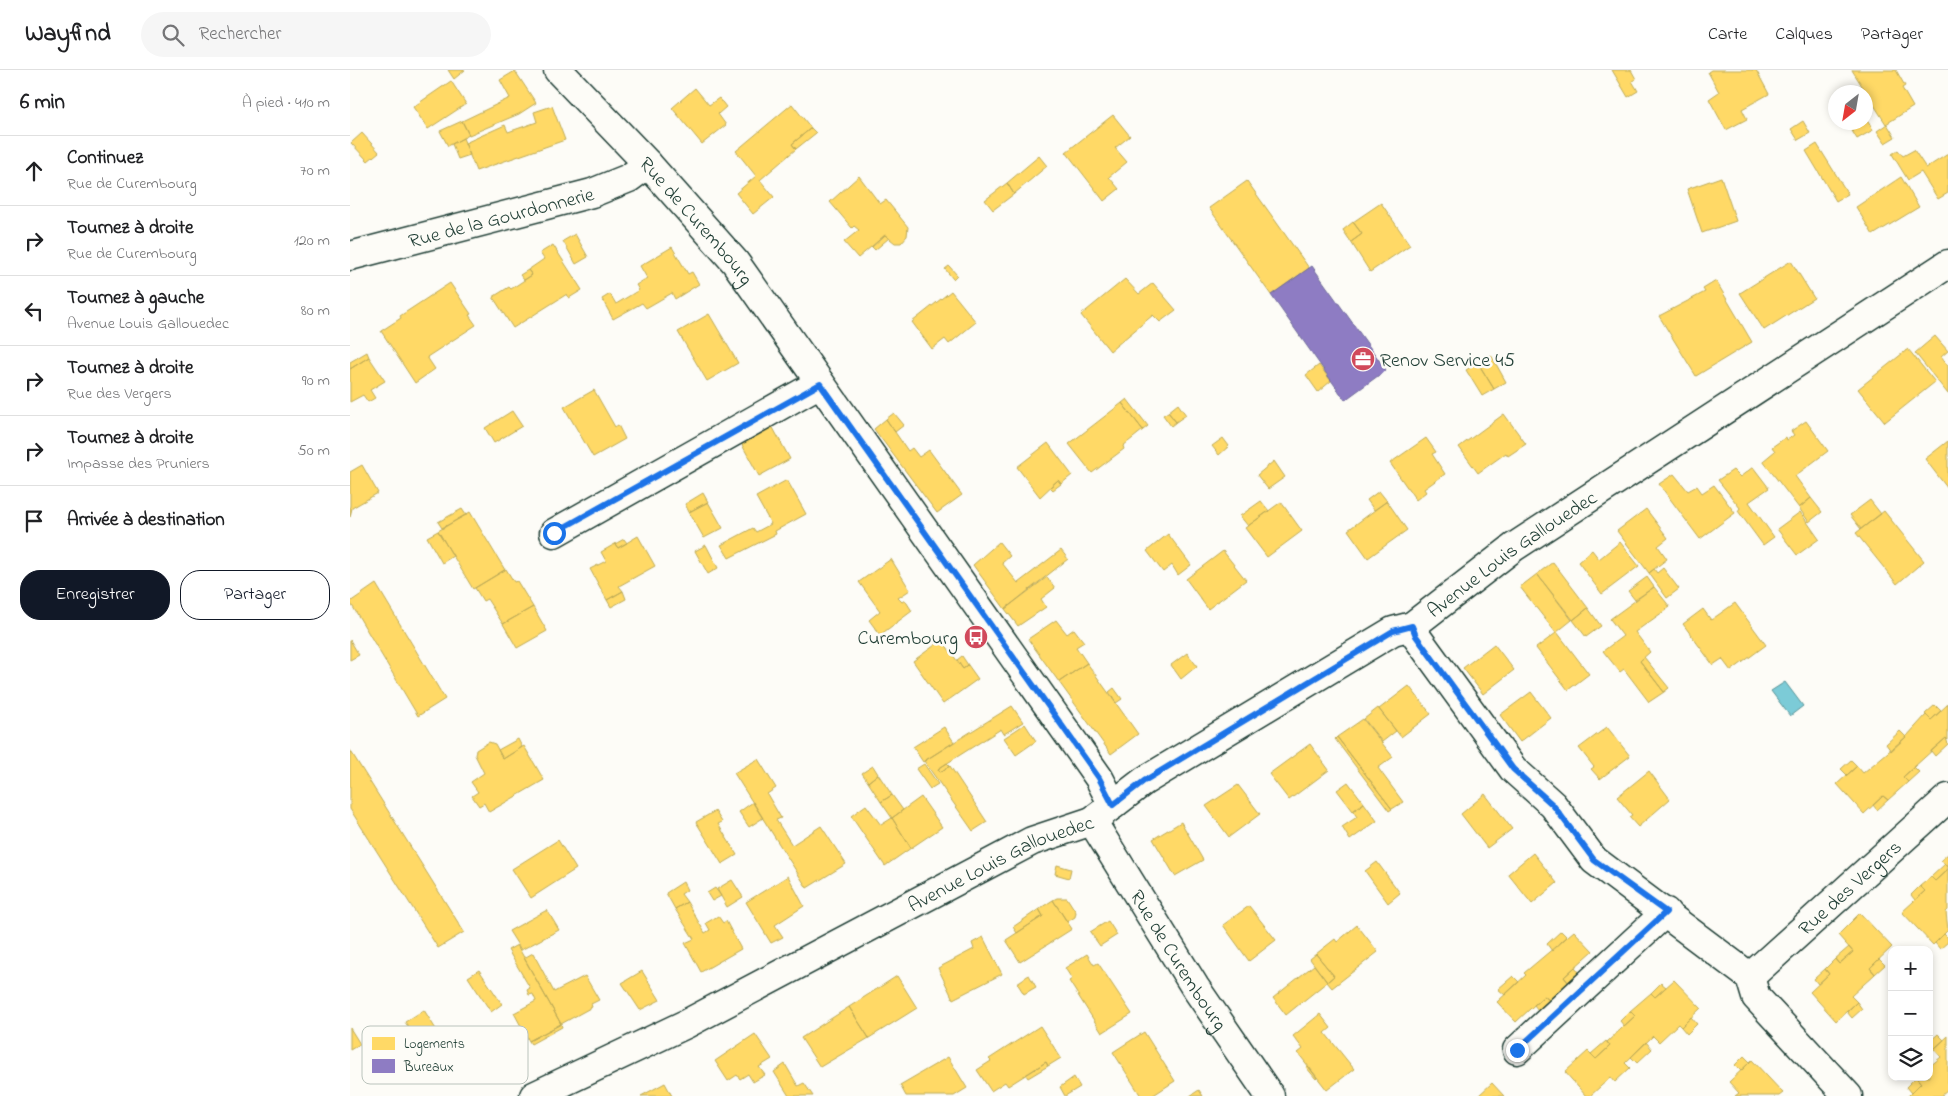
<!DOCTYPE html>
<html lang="fr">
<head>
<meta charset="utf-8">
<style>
	:root { --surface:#fff; --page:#f6f6f6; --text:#202124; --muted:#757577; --line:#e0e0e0; --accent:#111827 }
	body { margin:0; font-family:"Indie Flower",sans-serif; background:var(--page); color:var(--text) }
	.controls { position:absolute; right:15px; bottom:15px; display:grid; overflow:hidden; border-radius:10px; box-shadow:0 2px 8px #0003 }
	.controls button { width:45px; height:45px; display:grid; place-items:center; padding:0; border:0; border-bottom:1px solid var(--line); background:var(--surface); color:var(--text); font:25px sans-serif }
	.compass { position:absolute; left:1478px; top:15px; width:45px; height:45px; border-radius:50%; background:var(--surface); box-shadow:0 2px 8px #0003; rotate:211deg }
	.stop { position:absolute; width:15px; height:15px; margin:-11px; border:4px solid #1a73e8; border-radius:50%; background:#fff }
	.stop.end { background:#1a73e8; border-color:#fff; box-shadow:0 1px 5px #0008 }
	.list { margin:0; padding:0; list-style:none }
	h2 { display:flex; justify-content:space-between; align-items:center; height:65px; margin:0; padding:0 20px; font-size:21px }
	h2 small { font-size:16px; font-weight:400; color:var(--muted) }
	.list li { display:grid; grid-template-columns:32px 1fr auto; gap:15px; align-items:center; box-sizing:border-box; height:70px; padding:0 20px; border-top:1px solid var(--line) }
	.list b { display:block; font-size:19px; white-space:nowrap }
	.list p { margin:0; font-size:16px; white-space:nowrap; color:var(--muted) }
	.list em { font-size:16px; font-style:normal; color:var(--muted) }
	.actions { display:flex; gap:10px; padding:15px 20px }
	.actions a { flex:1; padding:11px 0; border:1px solid var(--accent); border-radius:20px; text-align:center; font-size:18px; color:var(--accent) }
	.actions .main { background:var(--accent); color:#fff }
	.icon { flex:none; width:28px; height:28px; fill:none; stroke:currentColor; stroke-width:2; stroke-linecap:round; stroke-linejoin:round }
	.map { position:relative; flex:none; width:1598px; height:1026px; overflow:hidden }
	header { display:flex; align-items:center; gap:30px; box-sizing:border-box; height:70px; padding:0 25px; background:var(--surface); border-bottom:1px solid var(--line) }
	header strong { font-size:24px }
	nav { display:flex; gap:28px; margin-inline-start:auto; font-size:18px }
	.search { width:350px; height:45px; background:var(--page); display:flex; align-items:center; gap:12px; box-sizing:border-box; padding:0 18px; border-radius:28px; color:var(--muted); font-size:19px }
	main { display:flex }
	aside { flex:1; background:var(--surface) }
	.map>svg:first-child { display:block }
</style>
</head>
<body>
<header>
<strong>Wayfind</strong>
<div class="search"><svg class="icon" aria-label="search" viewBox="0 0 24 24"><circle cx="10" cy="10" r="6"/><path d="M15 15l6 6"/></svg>Rechercher</div>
<nav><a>Carte</a><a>Calques</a><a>Partager</a></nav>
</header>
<main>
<aside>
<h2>6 min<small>À pied · 410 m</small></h2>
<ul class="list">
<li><svg class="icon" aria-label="ahead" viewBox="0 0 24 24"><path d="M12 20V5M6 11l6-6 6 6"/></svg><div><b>Continuez</b><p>Rue de Curembourg</p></div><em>70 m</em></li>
<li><svg class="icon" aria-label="right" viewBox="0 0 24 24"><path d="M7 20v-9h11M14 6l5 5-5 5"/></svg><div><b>Tournez à droite</b><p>Rue de Curembourg</p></div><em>120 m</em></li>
<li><svg class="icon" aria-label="left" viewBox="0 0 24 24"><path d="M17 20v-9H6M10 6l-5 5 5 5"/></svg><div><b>Tournez à gauche</b><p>Avenue Louis Gallouedec</p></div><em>80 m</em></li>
<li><svg class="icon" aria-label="right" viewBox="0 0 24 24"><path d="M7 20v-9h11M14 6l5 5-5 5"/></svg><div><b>Tournez à droite</b><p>Rue des Vergers</p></div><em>90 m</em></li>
<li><svg class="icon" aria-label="right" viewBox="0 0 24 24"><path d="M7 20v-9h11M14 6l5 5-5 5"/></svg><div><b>Tournez à droite</b><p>Impasse des Pruniers</p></div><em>50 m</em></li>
<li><svg class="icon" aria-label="arrive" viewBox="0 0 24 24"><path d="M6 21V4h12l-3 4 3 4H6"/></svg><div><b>Arrivée à destination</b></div></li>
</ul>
<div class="actions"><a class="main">Enregistrer</a><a>Partager</a></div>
</aside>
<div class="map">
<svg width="1598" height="1026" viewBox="0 0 1598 1026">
	<rect width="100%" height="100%" fill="#fdfcf7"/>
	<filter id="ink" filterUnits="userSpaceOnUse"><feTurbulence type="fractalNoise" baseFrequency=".02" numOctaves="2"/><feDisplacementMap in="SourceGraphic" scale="10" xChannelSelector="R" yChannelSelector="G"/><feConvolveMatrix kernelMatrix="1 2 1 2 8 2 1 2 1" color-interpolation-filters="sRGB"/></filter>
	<g filter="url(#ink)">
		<!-- water -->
		<path fill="#7bcbd7" stroke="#569296" d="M1435,612L1453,636L1440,646L1421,621Z"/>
		<!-- homes -->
		<path fill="#ffd966" stroke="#bcaa57" d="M98,0H115L104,9Z
			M1262,0H1281L1286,9L1282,11L1288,21L1278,27Z
			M1361,0H1406L1419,24L1392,39L1397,49L1376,60L1359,29L1369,22L1358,2Z
			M1502,0H1546L1555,16L1552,18L1563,37L1536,54Z
			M165,1L186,33L169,44L119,65L112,51L160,28L150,10Z
			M101,11L116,34L78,59L63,37Z
			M345,18L359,35L369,28L376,37L368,44L376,55L352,74L322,38Z
			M442,34L461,58L442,74L446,79L410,110L424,127L403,144L386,123L406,106L386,81Z
			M202,36L215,70L126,101L115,73L155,55L158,62L187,52L184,42Z
			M763,45L780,66L765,78L777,92L759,107L769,119L754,131L716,82Z
			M1516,47L1523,60L1507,69L1499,56L1506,52H1516Z
			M112,51L119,65L98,76L90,61Z
			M1453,51L1460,63L1448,70L1441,59Z
			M1537,54L1545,67L1535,73L1527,61Z
			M461,58L466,63L446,79L442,74Z
			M12,63L29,82L18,91L1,73Z
			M113,68L120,85L108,89L102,74Z
			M1467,74L1498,124L1486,131L1456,81Z
			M1548,80L1553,86L1564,80L1576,98L1598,84V123L1588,129L1571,102L1558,110L1542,84Z
			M689,86L697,96L664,124L657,113Z
			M509,106L530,134L536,130L558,157L557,166L551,173H545L535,165L508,188L494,172L509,160L504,156L502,158L480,132Z
			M1371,107L1386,151L1352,163L1337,119Z
			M1551,107L1569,137L1523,165L1506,137Z
			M897,111L959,198L921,225L859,138Z
			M657,113L664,124L643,140L635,130Z
			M1031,133L1060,175L1020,202L1001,172L1012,164L1003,152Z
			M1003,152L1012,164L1001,172L993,160Z
			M225,164L238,187L226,194L213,171Z
			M535,165L539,168L525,180L522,177Z
			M203,175L232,220L219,228L217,224L163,258L143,227L159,217L161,219L182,205L178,200L194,189L190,183Z
			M322,177L338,204L342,202L349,214L325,229L322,223L296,238L292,233L263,249L252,229L260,224L266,234L289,220L286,215L297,208L290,196Z
			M1441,191L1464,228L1414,260L1390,223Z
			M599,196L607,205L603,209L595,199Z
			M178,200L182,205L174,210L170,205Z
			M775,209L789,224L803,213L826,240L810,252L803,245L760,281L731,245Z
			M1366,211L1402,272L1346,306L1309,246L1355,222L1353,219Z
			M100,213L121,244L119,245L126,255L77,287L85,299L65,313L31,261L51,248L50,246Z
			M601,221L626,252L599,274L595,269L582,279L562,252Z
			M359,244L388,293L357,311L328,262Z
			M1585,266L1598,281L1591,287L1598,296V324L1565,283Z
			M1558,279L1585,312L1535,352L1508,319Z
			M17,282L19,287L0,299V292Z
			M1141,285L1156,312L1144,319L1128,293Z
			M19,287L35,311L20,320L25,328L18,332L13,325L0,332V299Z
			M1128,293L1144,319L1132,326L1116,300Z
			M969,295L981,311L968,322L956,305Z
			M244,320L265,357L268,355L275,369L243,387L214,337Z
			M777,329L798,356L793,360L772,333Z
			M772,333L793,360L773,376L774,379L742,403L719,374Z
			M828,334L836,345L826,352L818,342Z
			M162,341L172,356L144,373L135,358Z
			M818,342L826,352L821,356L813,345Z
			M544,343L554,355L545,362L536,349Z
			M1154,344L1176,374L1158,386L1156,383L1128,403L1109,377Z
			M536,349L558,381L562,378L569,387L579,380L612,425L587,443L524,359Z
			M1456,351L1478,381L1445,406L1461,428L1449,438L1413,391L1425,381L1422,377L1436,367L1437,370L1444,365L1441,361Z
			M422,356L440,389L409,406L391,373Z
			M873,368L879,376L869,385L862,376Z
			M1076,368L1086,382L1082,384L1095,404L1074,419L1076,422L1066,430L1040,393Z
			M1598,371V419L1575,389Z
			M698,373L722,405L711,414L708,410L690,427L667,397Z
			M924,391L935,407L918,419L907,405Z
			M12,395L28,423L2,438L0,447V402Z
			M1403,397L1419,418L1399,432L1424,467L1413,475L1388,441L1390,438L1368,410L1383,400L1390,407Z
			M1324,404L1338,421L1347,416L1352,423L1364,415L1385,443L1350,469L1309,414Z
			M437,410L456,444L425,461L426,464L379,488L371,475L403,458L406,462L421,454L406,427Z
			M708,410L711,414L703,420L700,417Z
			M1029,421L1037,431L1024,440L1017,430Z
			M353,423L358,432L339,442L335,434Z
			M1461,428L1472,442L1459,452L1449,438Z
			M1520,430L1531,444L1511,459L1500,445Z
			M911,431L919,441L898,456L890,446Z
			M1037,431L1057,460L1018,488L998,460Z
			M358,432L373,458L354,468L339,442Z
			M931,432L952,461L917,487L895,458Z
			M112,439L116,445L92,458L88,452Z
			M1296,439L1318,468L1308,476L1317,489L1299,503L1267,461Z
			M1534,441L1574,491L1547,514L1506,463Z
			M120,442L155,500L123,519L88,461Z
			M1450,442L1469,469L1447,485L1427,459Z
			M88,461L103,486L92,493L77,467Z
			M818,464L841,495L828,505L822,495L813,502L797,481Z
			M288,466L305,496L269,516L273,521L257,530L240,499L256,491L251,482L265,474L268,478Z
			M274,469L277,473L268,478L265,474Z
			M649,472L660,486L652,493L668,513L711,480L718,489L655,539L623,495Z
			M1270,472L1289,496L1252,524L1228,492L1242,480L1249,489Z
			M356,475L368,498L358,504L345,481Z
			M873,481L896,510L858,539L836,509Z
			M541,489L560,520L548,528L552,532L555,530L562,541L530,565L519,550L530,541L509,512Z
			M1203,492L1238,538L1223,550L1187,504Z
			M1313,498L1329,519L1317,528L1299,503L1304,499L1307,503Z
			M156,499L164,512L167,511L183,537L153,554L137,529L133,531L125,518Z
			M1187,504L1222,550L1207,562L1239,604L1218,620L1186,578L1206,563L1170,517Z
			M697,507L705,518L691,529L696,537L668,556L655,539Z
			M1297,507L1304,517L1285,530L1278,521Z
			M26,514L95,629L68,646L0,532Z
			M1304,517L1320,537L1285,562L1300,582L1290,591L1314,622L1299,632L1274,599L1270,602L1253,581L1273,566L1260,549Z
			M273,521L276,529L261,537L257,530Z
			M1385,533L1416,575L1381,601L1372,589L1363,595L1333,554L1353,539L1361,550Z
			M183,537L197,561L167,578L153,554Z
			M1238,538L1251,556L1236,567L1223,550Z
			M706,550L717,564L724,559L734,572L726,577L737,593L709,612L678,569Z
			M0,570L9,585L0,590Z
			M592,570L613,599L618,595L628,609L593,634L563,591Z
			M1144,574L1164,600L1133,624L1113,598Z
			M837,583L847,596L831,609L821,595Z
			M612,586L618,595L613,599L607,590Z
			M1294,587L1319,618L1314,622L1290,591Z
			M737,593L788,664L761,684L709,612Z
			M1059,616L1081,644L1051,667L1029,639Z
			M764,618L772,629L766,633L759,622Z
			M1181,622L1201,648L1170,672L1150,645Z
			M1598,634V670L1596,668L1553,707L1558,712L1538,730L1533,726L1514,744L1487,714L1507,696L1513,703L1556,667L1576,645L1581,650Z
			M1585,635L1591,641L1581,650L1575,644Z
			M662,636L673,652L654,664L651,659L588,699L590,702L600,696L637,752L623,761L574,691Z
			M1028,638L1046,661L1032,672L1014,649Z
			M1013,649L1043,687L1028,698L1053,732L1042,739L987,667Z
			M675,654L686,671L666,685L654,668Z
			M594,657L604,672L573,692L563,677Z
			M1257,657L1280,686L1250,709L1241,699L1244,697L1229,678Z
			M1550,661L1556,667L1541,681L1536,674Z
			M987,667L1042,739L1039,741L985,669Z
			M1596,668L1598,674L1585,686L1581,681Z
			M168,669L172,677L153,689L148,680Z
			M139,672L145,674L153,689L174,676L194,710L139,742L134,733L129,736L122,726L128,722L121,712L134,703L125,685L126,680Z
			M960,674L979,700L939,730L919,704Z
			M0,680L114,862L88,878L0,739Z
			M408,689L426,718L417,724L431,748L426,750L442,775L471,756L496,794L457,818L384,703Z
			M1501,690L1507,696L1497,705L1491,699Z
			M597,693L600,696L590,702L588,699Z
			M574,694L588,714L580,719L566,699Z
			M523,696L528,704L518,712L512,703Z
			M1564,697L1569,702L1558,712L1553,707Z
			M1299,701L1320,729L1288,757L1279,747L1282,745L1267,727Z
			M528,704L542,725L531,732L518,712Z
			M998,712L1014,733L1003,741L987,720Z
			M888,715L910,744L879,767L856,736Z
			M1135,724L1162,759L1137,778L1111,744Z
			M542,725L553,740L542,748L531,732Z
			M1533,726L1538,730L1527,740L1523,735Z
			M571,727L592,757L561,778L542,748Z
			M403,732L413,748L399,757L389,742Z
			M1014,733L1027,751L1000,770L992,757L1007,747L1003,741Z
			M516,735L531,755L542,748L561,778L535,796L501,746Z
			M365,741L372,752L368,754L387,785L372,794L346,752Z
			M831,752L853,790L825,806L803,769Z
			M208,770L226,799L181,828L162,799Z
			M1183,783L1207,813L1182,834L1158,804Z
			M1598,784V798L1591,790Z
			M1027,792L1050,823L1038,833L1015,801Z
			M1595,794L1598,799L1585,811L1581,807Z
			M707,795L721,799L719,808L705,804Z
			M1598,799V840L1596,842L1598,860L1583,875L1552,842L1575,821L1570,816L1581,807L1585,811Z
			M438,806L454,836L425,855L433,867L421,873L396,832Z
			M382,810L393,827L377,837L367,819Z
			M333,812L337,820L331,824L337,832L325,839L316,823Z
			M1570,816L1575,821L1565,830L1561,825Z
			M365,818L371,826L362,831L357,823Z
			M707,828H717L726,842L725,847L717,852L703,830Z
			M703,830L722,859L670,892L656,870L693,846L689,839Z
			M337,832L355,863L360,860L356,853L368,846L373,853L376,851L391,879L351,902L335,873L344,869L325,839Z
			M899,836L926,870L899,891L873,855Z
			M689,839L693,846L667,863L663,857Z
			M197,840L209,860L171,880L159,861Z
			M1510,843L1542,877L1520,898L1525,904L1501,926L1507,932L1486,951L1460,922L1479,904L1475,899L1485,889L1489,894L1503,882L1488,865Z
			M758,851L767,865L750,876L740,862Z
			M1007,855L1028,882L982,918L977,912L984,906L966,884L985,869L987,872Z
			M1211,861L1217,867L1202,881L1197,874Z
			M1224,861L1243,881L1214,907L1218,912L1199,930L1194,926L1166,952L1147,932L1176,905L1174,903Z
			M1594,864L1598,868V872L1590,879L1585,873Z
			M633,867L652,904L603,929L588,898L624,879L622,873Z
			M167,875L211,954L179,971L164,943L186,931L183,924L179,925L177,920L180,918L158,880Z
			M1499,877L1503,882L1489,894L1485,889Z
			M183,883L204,922L235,906L249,930L241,934L242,937L211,954L174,888Z
			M737,884L744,895L748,893L782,944L752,963L719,911L722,909L715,898Z
			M966,884L984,906L977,912L960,889Z
			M1529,889L1535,895L1525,904L1520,898Z
			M964,895L977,912L936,945L923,928Z
			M1225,897L1229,902L1218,912L1214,907Z
			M1475,899L1479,904L1468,914L1464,909Z
			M129,900L152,934L141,942L118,907Z
			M292,901L310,930L290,940L272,913Z
			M679,905L686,917L674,924L667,913Z
			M547,906L567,938L519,968L499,937Z
			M1163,906L1169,912L1155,925L1148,919Z
			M1324,910L1351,938L1331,957L1328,954L1309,972L1303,966L1275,993L1280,998L1265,1012L1261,1007L1240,1026H1236L1215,1002L1238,981L1246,989L1260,976L1257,972L1285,946L1280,941L1301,923L1305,927Z
			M1311,913L1316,917L1305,927L1301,923Z
			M1194,926L1199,930L1188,940L1184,935Z
			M1507,932L1512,939L1502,948L1497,942Z
			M499,937L519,968L470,997L451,968Z
			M74,940L87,961L69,973L55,952Z
			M1280,941L1285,946L1274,956L1270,951Z
			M970,944L981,958L975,963L1004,999L977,1020L948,983L953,979L943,966Z
			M1341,947L1347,954L1337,964L1331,957Z
			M211,954L212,957L181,974L179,971Z
			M690,956L711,988L698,996L696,992L658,1016L655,1012L641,1021L627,1000L641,991L639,989Z
			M0,958L10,974L0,980Z
			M794,962L825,1011L802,1026H791L763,982Z
			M405,964L422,989L409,997L415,1005L403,1012L398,1004L390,1009L387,1005L378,1011L365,991Z
			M1588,964L1594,970L1584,979L1579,972Z
			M1598,966V1020L1591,1026H1558L1571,1013L1567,1009L1569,1007H1579V997L1591,987L1584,979Z
			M1256,971L1260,976L1246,989L1241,984Z
			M1296,972L1302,979L1287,993L1281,987Z
			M1394,986L1400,992L1391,1001L1385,995Z
			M598,987L617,1018L604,1026H556L550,1015Z
			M1402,990L1433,1023L1429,1026H1385L1389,1023L1379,1012Z
			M696,992L698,996L678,1008L676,1005Z
			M435,994L448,1016L454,1013L463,1026H439L424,1002Z
			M958,996L967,1008L966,1009L956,997Z
			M724,1007L730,1017L715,1026L710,1017Z
			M1566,1007L1571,1013L1561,1023L1556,1017Z
			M315,1013L322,1026H291Z
			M1142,1013L1154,1026H1128Z
			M849,1020L853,1026H840Z"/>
		<!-- offices -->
		<path fill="#8e7cc3" stroke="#6d6998" d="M962,196L1036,300L995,330L921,225Z"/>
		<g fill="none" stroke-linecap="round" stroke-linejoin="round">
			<!-- minor casing -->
			<g stroke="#1f3d34" stroke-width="31">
				<g id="minor">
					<path id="s1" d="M208,0L298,94L385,192L749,708L763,735"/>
					<path id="s2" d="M0,186L242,123L279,108L298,94"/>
					<path d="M204,463L470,313"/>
					<path d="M1062,556L1066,566L1163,699L1203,735L1244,790L1400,907L1406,927L1498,1026"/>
					<path id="s3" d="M742,751L845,917L920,1026"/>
					<path id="s4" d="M1400,907L1598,728"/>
					<path d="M1167,980L1316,842"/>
				</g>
			</g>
			<!-- major casing -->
			<g stroke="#1f3d34" stroke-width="31">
				<g id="major">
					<path id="s5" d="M184,1026L336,954L682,771L742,751L794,711L1043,561L1062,556L1164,477L1598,194"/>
				</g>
			</g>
			<!-- minor -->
			<use href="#minor" stroke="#fdfcf7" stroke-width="28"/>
			<!-- major -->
			<use href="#major" stroke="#fdfcf7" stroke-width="28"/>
		</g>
	</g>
	<g fill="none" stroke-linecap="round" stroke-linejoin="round" filter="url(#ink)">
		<!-- route -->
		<path stroke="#1a73e8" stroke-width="6" d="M204,463L470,314L749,708L763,735L794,711L1043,561L1062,556L1066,566L1163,699L1203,735L1244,790L1316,842L1167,980"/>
	</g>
	<!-- icons -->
	<defs>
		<g id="office-disc" transform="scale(1.25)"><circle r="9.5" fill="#d1495b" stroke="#fdfcf7"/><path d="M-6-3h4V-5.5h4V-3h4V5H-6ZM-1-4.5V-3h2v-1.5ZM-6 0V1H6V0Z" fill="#fff"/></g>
		<g id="bus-disc" transform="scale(1.25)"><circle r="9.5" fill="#d1495b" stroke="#fdfcf7"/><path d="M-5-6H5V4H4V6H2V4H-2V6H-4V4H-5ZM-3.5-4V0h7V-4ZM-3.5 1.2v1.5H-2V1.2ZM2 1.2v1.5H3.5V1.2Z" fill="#fff"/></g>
	</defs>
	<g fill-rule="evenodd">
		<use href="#office-disc" x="1013" y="289"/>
		<use href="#bus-disc" x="626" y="567"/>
	</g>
	<g text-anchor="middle" stroke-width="5" stroke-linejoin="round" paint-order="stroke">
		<!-- street labels -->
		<g font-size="20" fill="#1f3d34" stroke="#fdfcf7">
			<text dy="7" stroke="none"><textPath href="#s2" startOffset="156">Rue de la Gourdonnerie</textPath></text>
			<text dy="7" stroke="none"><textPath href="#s1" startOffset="205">Rue de Curembourg</textPath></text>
			<text dy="7" stroke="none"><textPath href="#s5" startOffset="1122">Avenue Louis Gallouedec</textPath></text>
			<text dy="7" stroke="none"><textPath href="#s5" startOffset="522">Avenue Louis Gallouedec</textPath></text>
			<text dy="7" stroke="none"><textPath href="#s4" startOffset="134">Rue des Vergers</textPath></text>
			<text dy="7" stroke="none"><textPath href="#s3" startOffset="164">Rue de Curembourg</textPath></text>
		</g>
		<!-- poi labels -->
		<g font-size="20" fill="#1f3d34" stroke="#fdfcf7" text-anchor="start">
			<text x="1030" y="296">Renov Service 45</text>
			<text x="608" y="574" text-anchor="end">Curembourg</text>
		</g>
	</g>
	<!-- legend -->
	<rect x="12" y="956" width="166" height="58" rx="8" fill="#fdfcf7" stroke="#bac3bc" stroke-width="1"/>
	<rect x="22" y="967" width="23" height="13" fill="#ffd966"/>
	<rect x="22" y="989" width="23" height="14" fill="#8e7cc3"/>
	<g font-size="14" fill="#1f3d34">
		<text x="54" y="978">Logements</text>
		<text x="54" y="1001">Bureaux</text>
	</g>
</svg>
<div class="controls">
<button>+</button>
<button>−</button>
<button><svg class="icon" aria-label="layers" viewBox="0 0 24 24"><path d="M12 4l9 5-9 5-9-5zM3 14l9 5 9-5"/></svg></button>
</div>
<svg class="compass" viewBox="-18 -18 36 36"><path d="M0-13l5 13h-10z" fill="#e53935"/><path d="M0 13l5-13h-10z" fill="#757577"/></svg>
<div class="stop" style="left:204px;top:463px"></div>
<div class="stop end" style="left:1167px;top:980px"></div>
</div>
</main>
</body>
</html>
